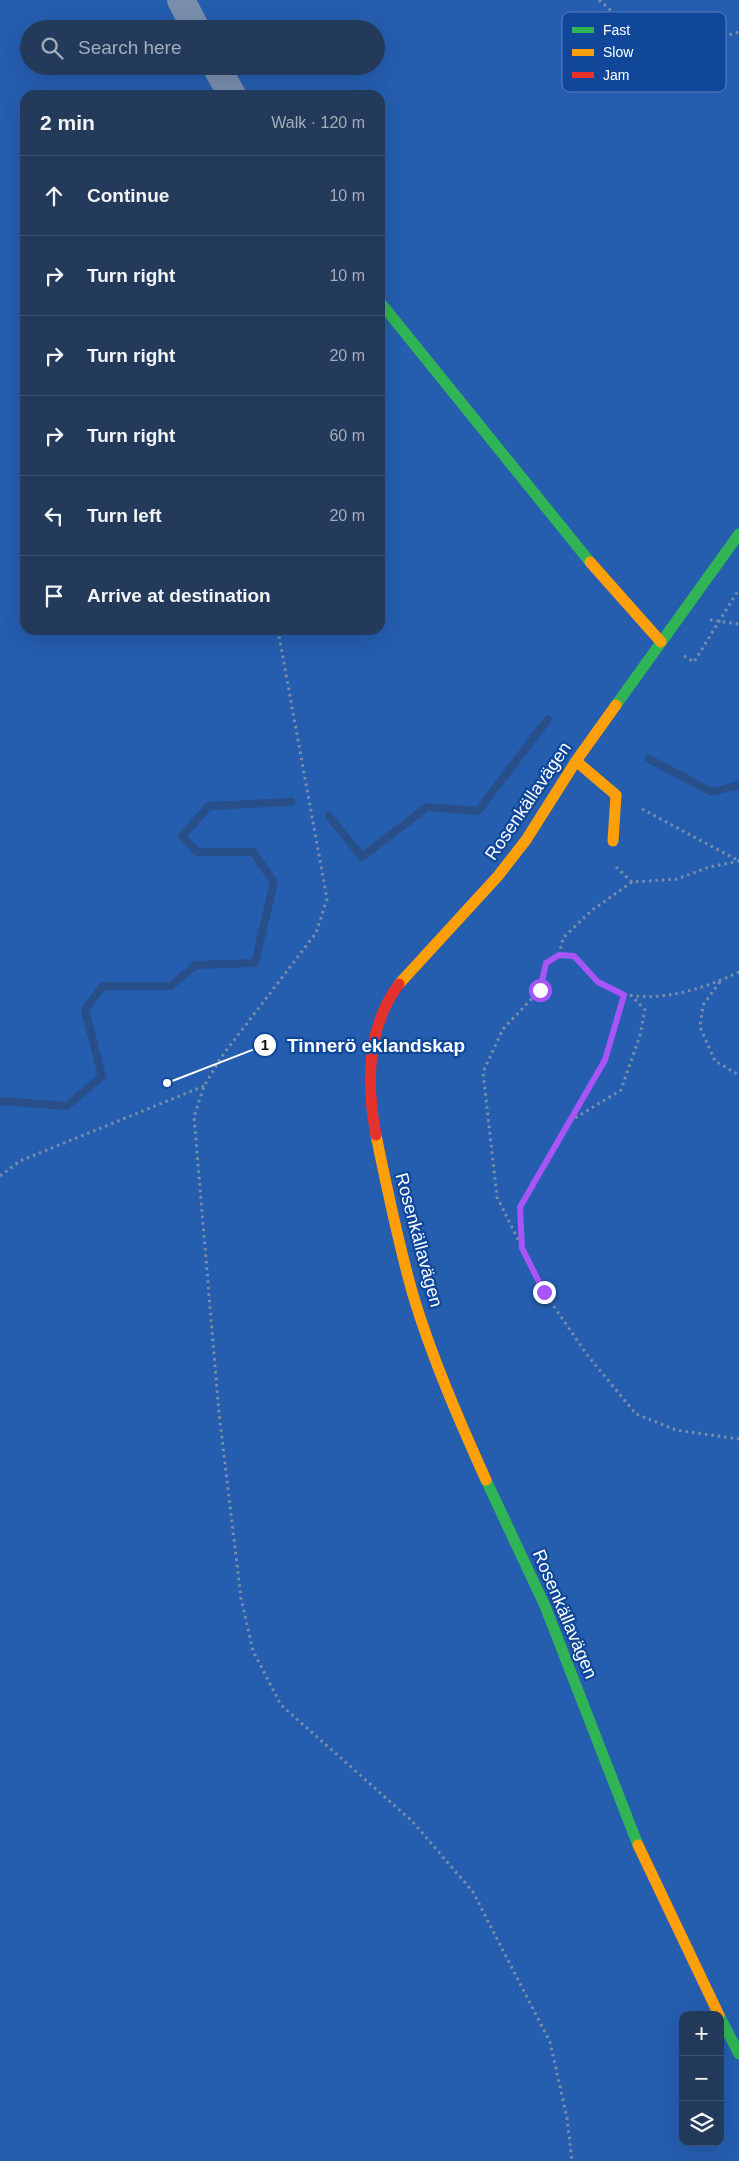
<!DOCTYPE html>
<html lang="en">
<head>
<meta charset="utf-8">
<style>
	:root { --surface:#233a5b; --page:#2f4564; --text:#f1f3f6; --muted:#a3adbb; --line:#405471 }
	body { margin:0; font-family:Helvetica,sans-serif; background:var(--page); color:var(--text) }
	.controls { position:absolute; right:15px; bottom:15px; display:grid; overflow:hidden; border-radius:10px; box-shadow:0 5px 20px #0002 }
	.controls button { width:45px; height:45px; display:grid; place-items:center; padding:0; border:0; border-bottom:1px solid var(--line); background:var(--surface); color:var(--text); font:25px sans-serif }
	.stop { position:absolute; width:15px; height:15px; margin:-11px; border:4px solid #a855f7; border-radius:50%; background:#fff }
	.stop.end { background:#a855f7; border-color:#fff; box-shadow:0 1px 5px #0008 }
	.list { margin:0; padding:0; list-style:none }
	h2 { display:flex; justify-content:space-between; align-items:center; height:65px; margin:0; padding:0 20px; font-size:21px }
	h2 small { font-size:16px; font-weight:400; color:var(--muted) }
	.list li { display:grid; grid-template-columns:32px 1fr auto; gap:15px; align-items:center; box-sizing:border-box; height:80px; padding:0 20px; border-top:1px solid var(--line) }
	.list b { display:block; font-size:19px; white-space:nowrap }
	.list em { font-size:16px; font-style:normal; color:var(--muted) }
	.icon { flex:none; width:28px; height:28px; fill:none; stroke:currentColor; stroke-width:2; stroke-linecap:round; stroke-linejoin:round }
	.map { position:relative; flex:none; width:739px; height:2161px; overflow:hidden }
	.search { position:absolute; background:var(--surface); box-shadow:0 5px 20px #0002; left:20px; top:20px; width:365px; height:55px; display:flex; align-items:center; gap:12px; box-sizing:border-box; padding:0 18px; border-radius:28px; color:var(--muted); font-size:19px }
	.panel { position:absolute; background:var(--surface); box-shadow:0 5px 20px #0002; left:20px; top:90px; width:365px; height:545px; border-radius:15px }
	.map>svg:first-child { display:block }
</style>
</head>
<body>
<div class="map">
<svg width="739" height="2161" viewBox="0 0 739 2161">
	<rect width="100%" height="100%" fill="#2f4d79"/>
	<!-- green -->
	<path fill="#255daf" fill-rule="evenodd" d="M0,0H739V2161H0ZM29,29H376V66H29ZM25,95H380V630H25ZM683,2015H720V2142H683Z"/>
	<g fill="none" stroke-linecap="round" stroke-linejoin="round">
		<!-- stream -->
		<path stroke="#284f89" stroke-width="8" d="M649,759L712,792L739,785
			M329,816L362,857L427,807L478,811L548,719
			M0,1101L67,1106L102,1076L85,1010L103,986H171L196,965L255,963L274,882L253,852H197L182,836L209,806L291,802"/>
		<!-- path -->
		<path stroke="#798eab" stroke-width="3" stroke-dasharray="2.5 4" stroke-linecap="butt" d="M599,0L623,21L669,40L707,41L739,32
			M710,620L739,624
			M278,630L327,899L316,933L222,1056L204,1086L194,1117L219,1413L241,1598L253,1651L281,1705L412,1821L473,1892L550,2042L567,2118L572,2161
			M684,656L694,662L739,589
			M642,809L739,861
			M616,867L632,882
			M559,955L563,938L591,911L632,882L677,879L709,867L739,861
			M739,972C700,991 637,1011 598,982C589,976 582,964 574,956L559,955L546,963L540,990L503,1029L483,1072L497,1197L544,1292L588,1356L636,1414L676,1430L739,1439
			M720,982L703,1005L700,1027L715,1061L739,1075
			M567,1123L605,1060L624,995
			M0,1176L20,1161L204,1086
			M522,1244L520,1207L567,1123L621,1090L640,1035L645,1010L631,995"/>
		<!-- street -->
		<path stroke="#798eab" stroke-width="28" d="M181,0L196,29
			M216,66L232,95"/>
		<!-- fast -->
		<path stroke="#30b455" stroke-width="11" d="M380,302L590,562
			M616,705L739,534
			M486,1480L545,1606L638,1845
			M720,2017L739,2054"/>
		<!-- slow -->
		<path stroke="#ff9f0a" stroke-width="11" d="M590,562L661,642
			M576,761L616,795L613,841
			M399,984L498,876L526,840L576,761L616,705
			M376,1135C387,1189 398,1242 413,1295C432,1358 459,1420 486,1480
			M638,1845L719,2015"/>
		<!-- jam -->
		<path stroke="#e5322d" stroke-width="11" d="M376,1135C366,1083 366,1028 399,984"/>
	</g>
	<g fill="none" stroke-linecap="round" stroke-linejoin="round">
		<!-- route -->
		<path stroke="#a855f7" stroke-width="6" d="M540,990L546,963L559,955L574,956L598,982L624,995L605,1060L520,1207L522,1248L544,1292"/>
	</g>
	<g text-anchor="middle" stroke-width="4.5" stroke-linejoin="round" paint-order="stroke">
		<!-- street labels -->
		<g font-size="18" fill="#fff" stroke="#104798">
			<text transform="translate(528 801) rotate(-56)" y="6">Rosenkällavägen</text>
			<text transform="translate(419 1240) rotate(75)" y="6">Rosenkällavägen</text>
			<text transform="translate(565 1614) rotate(67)" y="6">Rosenkällavägen</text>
		</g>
	</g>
	<!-- legend -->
	<rect x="562" y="12" width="164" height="80" rx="8" fill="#104798" stroke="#587eb7" stroke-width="1"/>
	<rect x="572" y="27" width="22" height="6" fill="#30b455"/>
	<rect x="572" y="49" width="22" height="7" fill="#ff9f0a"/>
	<rect x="572" y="72" width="22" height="6" fill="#e5322d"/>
	<g font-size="14" fill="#fff">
		<text x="603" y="35">Fast</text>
		<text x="603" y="57">Slow</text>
		<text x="603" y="80">Jam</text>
	</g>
	<!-- callouts -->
	<path fill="none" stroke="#fff" stroke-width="2" d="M167 1083L265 1045"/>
	<g fill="#fff" stroke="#104798" stroke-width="2">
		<circle cx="167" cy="1083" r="5"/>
		<circle cx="265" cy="1045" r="12"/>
	</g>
	<g font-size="15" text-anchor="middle" font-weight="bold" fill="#111">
		<text x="265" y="1050">1</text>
	</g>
	<g font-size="19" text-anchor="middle" font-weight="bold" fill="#fff" stroke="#104798" stroke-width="4.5" stroke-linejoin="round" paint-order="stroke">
		<text x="376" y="1052">Tinnerö eklandskap</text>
	</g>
</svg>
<div class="controls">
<button>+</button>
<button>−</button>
<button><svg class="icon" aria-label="layers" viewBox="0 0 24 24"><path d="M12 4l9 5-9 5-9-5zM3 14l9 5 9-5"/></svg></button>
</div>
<div class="stop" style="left:540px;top:990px"></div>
<div class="stop end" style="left:544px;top:1292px"></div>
<div class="search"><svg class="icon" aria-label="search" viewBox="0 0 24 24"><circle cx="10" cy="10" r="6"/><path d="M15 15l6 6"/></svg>Search here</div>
<section class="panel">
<h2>2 min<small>Walk · 120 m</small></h2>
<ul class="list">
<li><svg class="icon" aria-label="ahead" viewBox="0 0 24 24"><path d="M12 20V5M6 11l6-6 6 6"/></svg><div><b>Continue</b></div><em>10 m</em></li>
<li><svg class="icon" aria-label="right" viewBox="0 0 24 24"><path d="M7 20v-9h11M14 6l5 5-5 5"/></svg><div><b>Turn right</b></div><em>10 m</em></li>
<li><svg class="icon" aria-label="right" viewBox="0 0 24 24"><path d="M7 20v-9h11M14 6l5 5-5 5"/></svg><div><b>Turn right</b></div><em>20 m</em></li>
<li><svg class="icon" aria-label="right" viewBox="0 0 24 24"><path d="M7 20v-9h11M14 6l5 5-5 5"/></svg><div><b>Turn right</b></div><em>60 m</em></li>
<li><svg class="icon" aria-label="left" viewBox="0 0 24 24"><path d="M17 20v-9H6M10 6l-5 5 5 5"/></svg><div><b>Turn left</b></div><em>20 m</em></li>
<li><svg class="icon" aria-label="arrive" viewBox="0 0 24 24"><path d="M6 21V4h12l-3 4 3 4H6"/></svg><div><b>Arrive at destination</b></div></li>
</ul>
</section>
</div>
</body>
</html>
